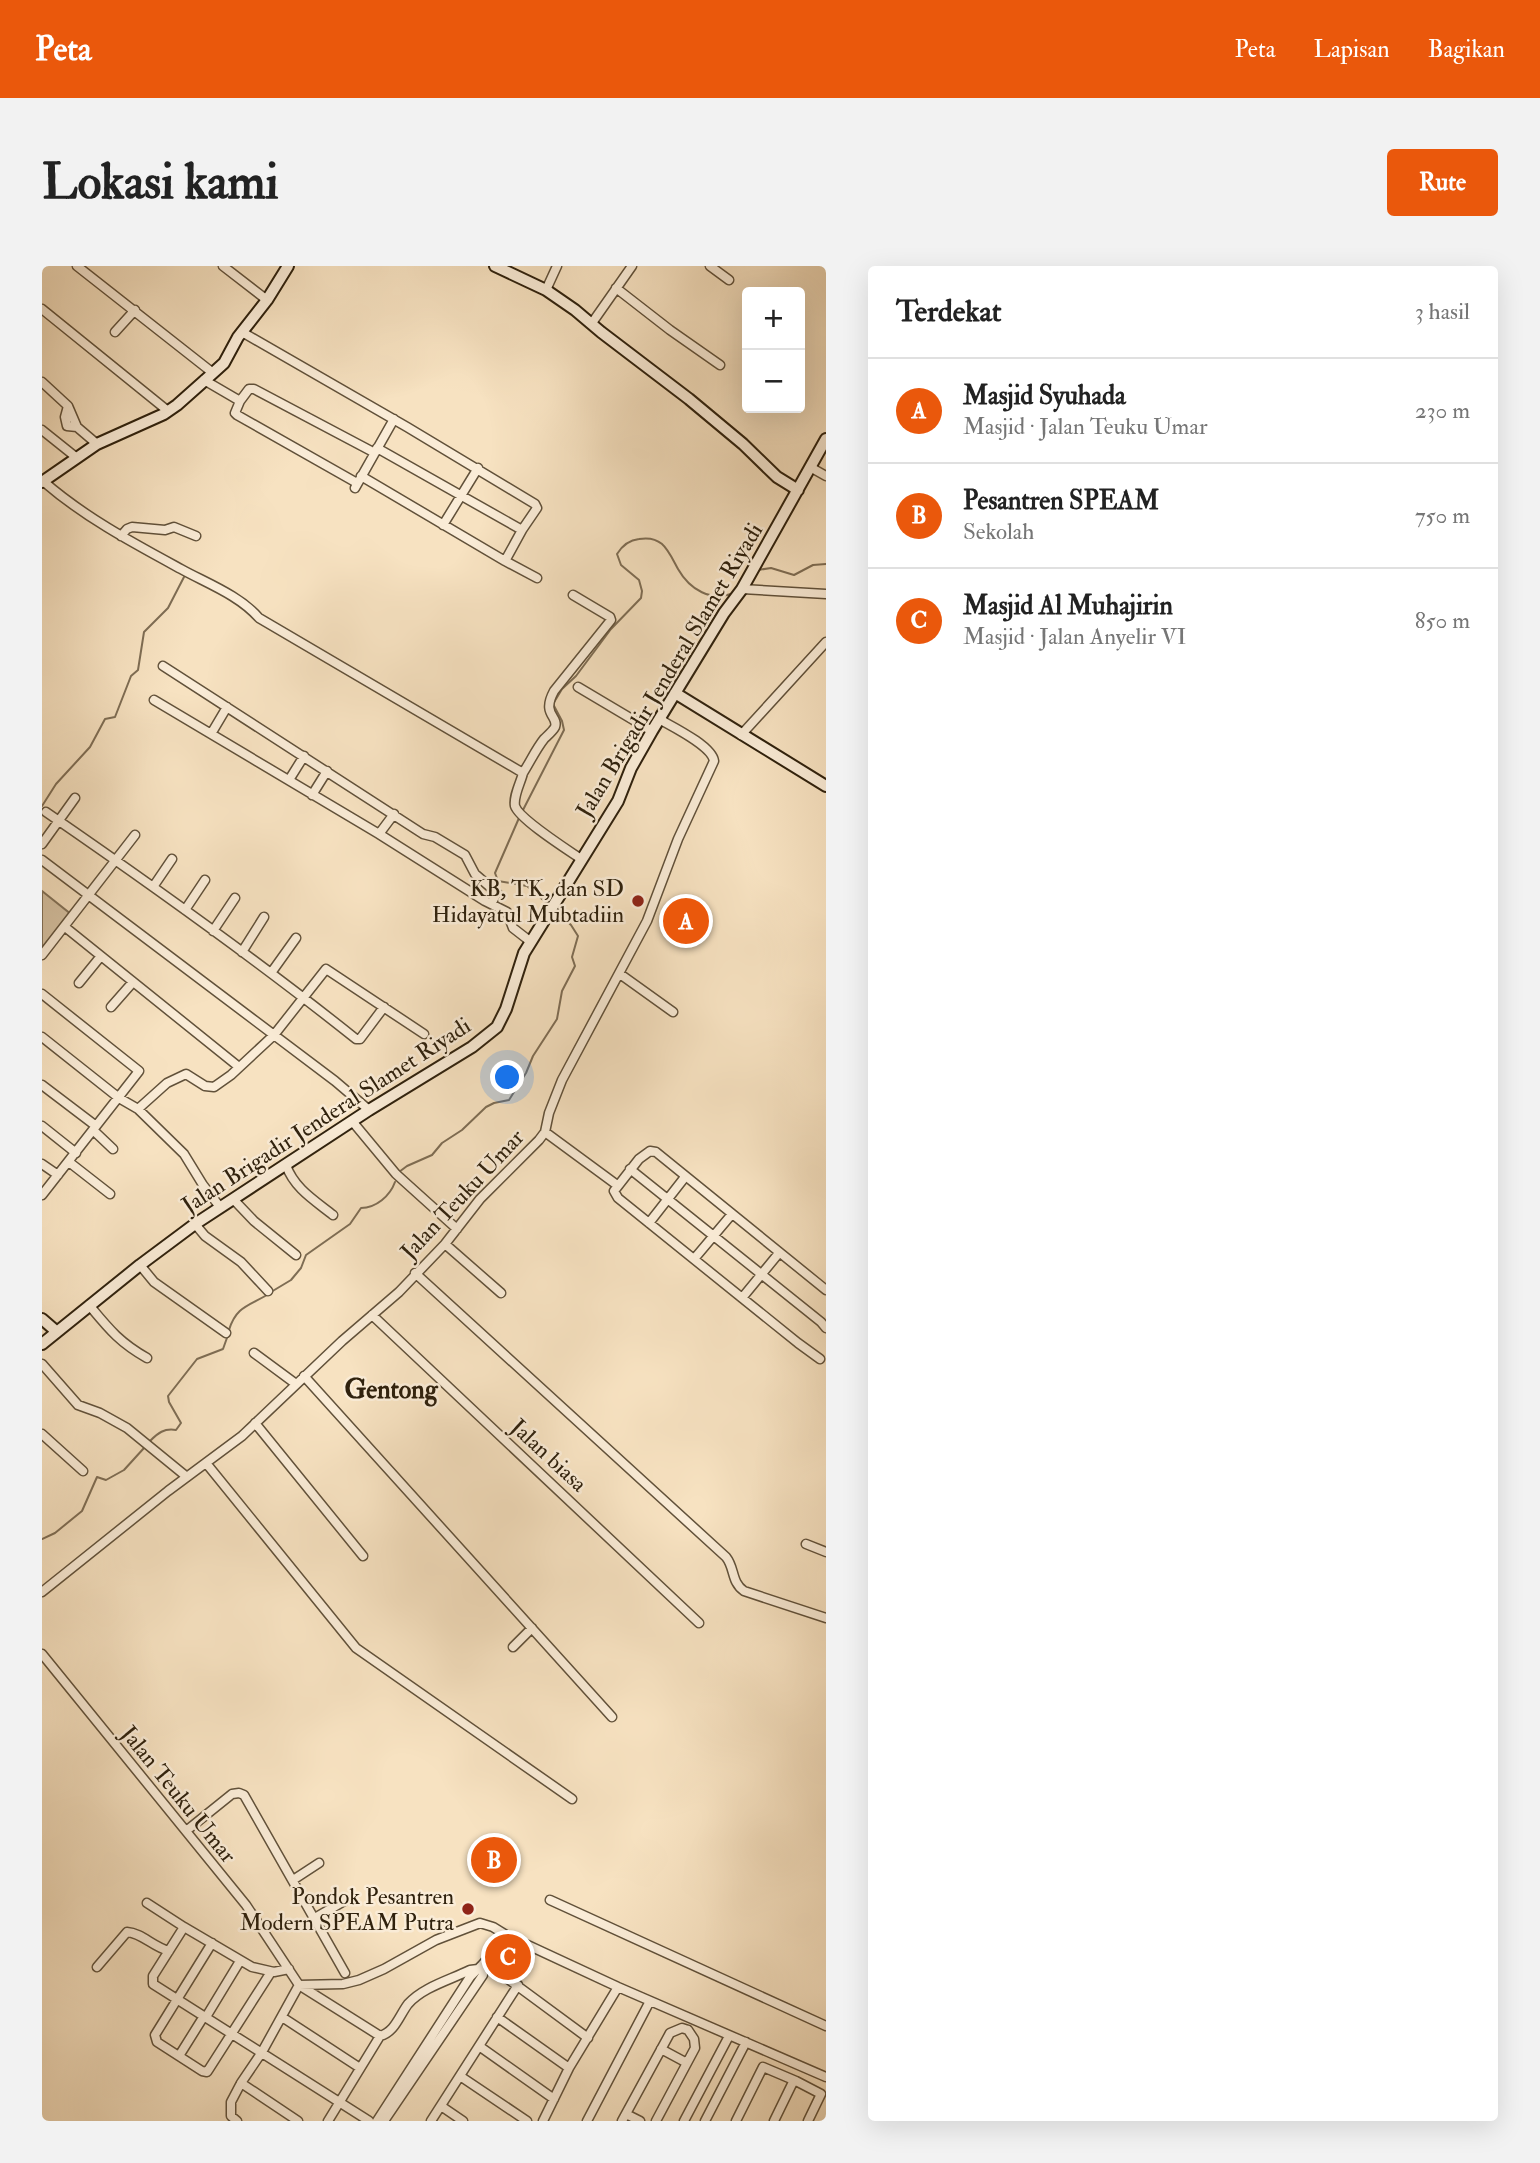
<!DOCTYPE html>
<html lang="id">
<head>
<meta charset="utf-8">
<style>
	:root { --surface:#fff; --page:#f2f2f2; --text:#222; --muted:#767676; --line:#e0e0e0; --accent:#ea580c }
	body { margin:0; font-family:"IM FELL Double Pica",serif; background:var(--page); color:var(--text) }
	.controls { position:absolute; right:21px; top:21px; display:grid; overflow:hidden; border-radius:7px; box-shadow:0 7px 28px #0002 }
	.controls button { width:63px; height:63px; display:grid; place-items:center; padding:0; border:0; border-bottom:2px solid var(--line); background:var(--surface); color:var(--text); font:35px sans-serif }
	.you { position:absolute; left:466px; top:812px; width:24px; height:24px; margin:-18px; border:5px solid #fff; border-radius:50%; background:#1a73e8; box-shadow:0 0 0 10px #1a73e833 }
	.badge { display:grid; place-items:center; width:46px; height:46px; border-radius:50%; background:var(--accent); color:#fff; font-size:23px; font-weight:700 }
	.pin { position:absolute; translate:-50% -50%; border:4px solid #fff; box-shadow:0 2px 7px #0006 }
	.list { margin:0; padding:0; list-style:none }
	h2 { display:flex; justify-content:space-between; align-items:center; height:91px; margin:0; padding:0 28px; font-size:30px }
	h2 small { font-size:23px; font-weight:400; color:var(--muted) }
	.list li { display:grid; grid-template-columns:46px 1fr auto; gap:21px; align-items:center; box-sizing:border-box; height:105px; padding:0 28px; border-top:2px solid var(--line) }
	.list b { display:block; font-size:26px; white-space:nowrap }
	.list p { margin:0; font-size:23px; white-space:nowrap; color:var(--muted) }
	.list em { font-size:23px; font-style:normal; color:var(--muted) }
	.map { position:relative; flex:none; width:784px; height:1855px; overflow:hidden; border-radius:7px }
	header { display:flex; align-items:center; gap:42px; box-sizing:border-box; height:98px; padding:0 35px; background:var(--accent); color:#fff }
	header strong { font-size:33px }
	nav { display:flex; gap:38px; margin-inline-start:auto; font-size:24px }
	.intro { display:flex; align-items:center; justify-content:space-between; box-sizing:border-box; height:168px; padding:0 42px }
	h1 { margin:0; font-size:49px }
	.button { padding:18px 32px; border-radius:7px; background:var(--accent); color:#fff; font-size:24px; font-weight:700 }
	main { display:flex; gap:42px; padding:0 42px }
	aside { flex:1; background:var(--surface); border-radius:7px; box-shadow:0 7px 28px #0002 }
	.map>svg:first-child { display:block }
</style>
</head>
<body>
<header>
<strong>Peta</strong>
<nav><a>Peta</a><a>Lapisan</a><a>Bagikan</a></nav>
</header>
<div class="intro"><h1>Lokasi kami</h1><a class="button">Rute</a></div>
<main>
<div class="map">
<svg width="784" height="1855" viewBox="0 0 784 1855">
	<rect width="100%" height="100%" fill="#f7e2c1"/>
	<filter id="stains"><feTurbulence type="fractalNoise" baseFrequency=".00286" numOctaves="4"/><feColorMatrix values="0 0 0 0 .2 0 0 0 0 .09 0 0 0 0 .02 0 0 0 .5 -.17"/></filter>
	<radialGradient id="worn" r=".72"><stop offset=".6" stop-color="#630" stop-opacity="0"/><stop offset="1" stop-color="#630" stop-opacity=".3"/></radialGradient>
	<!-- green -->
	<path fill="#d5c1a2" stroke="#827158" stroke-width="2" d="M0,625L30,649L0,684Z"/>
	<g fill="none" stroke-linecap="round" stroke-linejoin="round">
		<!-- stream -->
		<path stroke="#7e6d54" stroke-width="2" d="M716,304L729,302L752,309L771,299L784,298
			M0,540L14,518L48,481L63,453L73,451L89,410L96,404L102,366L126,342L142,311
			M481,544L522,464L520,455L511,438L520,423L534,410L569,363L599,332L600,325L597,314L579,299L575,288C580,280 587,274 597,273C621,269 626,285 636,303C648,324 669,336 692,327
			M477,552L453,607L456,615L485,620L507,639
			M357,906L365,900L390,889L400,877L420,864L444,841L452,837L467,834L484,807L491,790L515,753L520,725L533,700L530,691L536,670L529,659L514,645
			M229,1026L249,1014L259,1002L264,989L308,958L319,942C334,942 348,930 353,916
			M187,1064C194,1041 206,1040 225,1029
			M108,1175C116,1167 122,1162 134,1164L139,1157L127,1136L126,1130L155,1093L181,1083L186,1069
			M0,1273L13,1267L40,1245L55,1211L64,1214L82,1204L102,1182"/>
		<!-- street casing -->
		<g stroke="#61513a" stroke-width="11">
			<path id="street" d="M35,0L171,107
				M181,0L225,34
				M668,0L687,14
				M574,22L628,64L678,99
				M504,24L515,0
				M0,43L126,145
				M550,57L590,0
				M73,66L93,44
				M200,66L365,161L493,238L495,242L480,264L335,182
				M162,114L198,135L207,123H212L333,187
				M0,116L26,140L23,151L25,160L35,161L55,178
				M198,135L193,147L195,149L315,217
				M26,140L35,161
				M0,164L35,192
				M768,201L784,210
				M319,210L463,295
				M1,215C42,251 91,277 139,303C164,317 197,329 217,352L481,507C479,516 471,530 473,540C477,553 526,584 539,593
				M313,222L352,153
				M401,259L436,202
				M480,264L463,295L495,312
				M79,270L85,263L90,261L123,264L132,261L154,270
				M700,323L784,328
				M121,400L381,568L393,571L423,589L433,608L455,627L449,638
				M536,421L610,465
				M112,434L337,568L443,635L465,646L471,662L489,676
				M169,468L185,441
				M699,469L784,376
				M481,507C488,496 494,483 502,473C505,470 511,465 513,461C517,450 499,449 512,425L569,354L568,351L531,329
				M247,514L262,490
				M270,529L285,505
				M4,546C110,619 214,693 314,773H318L342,741
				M337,568L352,548
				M0,578L33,532
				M0,594L293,815L327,844
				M111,621L130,593
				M143,644L163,614
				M23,661L197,801
				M171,665L193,632
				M200,686L222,651
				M0,689L93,569
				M229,707L254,672
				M578,708L631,746
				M37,717L59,690
				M0,728L97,805L0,929
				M69,741L91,716
				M0,771L77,832L96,843L125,817L144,808L163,820L172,821L189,809L232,769L284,703L382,768
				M0,819L54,860
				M96,843L142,888L161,919L178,941
				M310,855L354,908L415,963
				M0,860L34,887
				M51,864L71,883
				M503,866L575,919
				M27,896L68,928
				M0,898L16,909
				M244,899C252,922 272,934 291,949
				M588,903L779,1056L784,1062
				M191,933L212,955L254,989
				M607,957L643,911
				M153,958L163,970L199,996L226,1025
				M403,978L459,1027
				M652,993L690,948
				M98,999L112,1016L184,1067
				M373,1007L684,1291C693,1302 689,1316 702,1325L784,1352
				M700,1032L737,987
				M47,1039C67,1063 77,1076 105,1092
				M330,1049L657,1357
				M212,1087L254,1118
				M778,1093L756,1077L576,932L572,925L597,893L608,885L614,886L784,1024
				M0,1098L36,1139L58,1147L85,1162L145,1211
				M262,1110L570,1451
				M213,1157L321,1290
				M0,1168L41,1205
				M164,1197L314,1382L530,1533
				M764,1278L784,1286
				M0,1326L126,1225L200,1170L300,1075L357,1026L403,978L438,933L497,874L503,866L507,847L520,814L605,655L636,573L672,495C670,480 631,461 617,453
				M471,1381L490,1362
				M0,1388L204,1639L257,1719L301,1718L317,1714L342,1703L394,1674L438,1657L451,1661L464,1669L576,1721L784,1811
				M144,1565L190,1528L197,1527L202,1529L303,1707
				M251,1614L277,1597
				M508,1634L784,1760
				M105,1637L142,1661L210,1701L232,1706L247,1703
				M271,1653L304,1634
				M142,1661L111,1710V1718L327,1855
				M170,1677L113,1769L115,1776L160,1805L165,1806L167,1803L229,1706
				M443,1696L546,1772
				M55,1701L85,1666C100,1667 111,1681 127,1685
				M164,1751L198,1695
				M240,1751L318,1802
				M455,1751L527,1802
				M437,1780L512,1833
				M619,1783L645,1797
				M137,1790L162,1750
				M418,1810L485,1855
				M199,1817L256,1855
				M399,1840L421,1855
				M584,1848L598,1855
				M195,1855L189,1850V1836L199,1817L220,1786L257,1719L338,1770
				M286,1855L338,1770C353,1766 357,1750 366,1738C381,1721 408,1714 428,1704L436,1703
				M335,1855L428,1711L441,1698L464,1669
				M342,1855L441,1709V1698
				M389,1855L476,1719
				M501,1855L527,1802L576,1721
				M545,1855L608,1735
				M580,1855L628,1767L640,1762L646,1764
				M614,1855L653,1782L652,1773L646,1764
				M642,1855L687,1770
				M663,1855L704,1776
				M694,1855L721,1801L754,1815
				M732,1855L751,1816L754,1815L779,1828L766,1855"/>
		</g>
		<!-- secondary casing -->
		<g stroke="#2f210d" stroke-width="14">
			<path id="secondary" d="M453,0L504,24L533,44L559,66L647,133L701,178L735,211L756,224
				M0,216L55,178L122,148L135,139L171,107L182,97L196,71L225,34L246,0
				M633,427L784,520
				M0,1053L15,1066
				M0,1078L98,999L153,958L327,844L430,781L455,761L464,743L482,687L576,535L589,502L610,465L682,347L700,323L784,173"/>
		</g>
		<!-- street -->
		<use href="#street" stroke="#faecd7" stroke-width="8"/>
		<!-- secondary -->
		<use href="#secondary" stroke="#faecd7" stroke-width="10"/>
	</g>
	<!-- markers -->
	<g fill="#8f2418" stroke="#faecd7" stroke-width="2.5">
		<circle cx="596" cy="635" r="7"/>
		<circle cx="426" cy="1643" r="7"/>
	</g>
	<g text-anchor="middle" stroke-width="5" stroke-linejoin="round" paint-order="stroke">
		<!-- street labels -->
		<g font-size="23" fill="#2f210d" stroke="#faecd7">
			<text transform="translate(627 404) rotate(-59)" y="8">Jalan Brigadir Jenderal Slamet Riyadi</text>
			<text transform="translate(284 849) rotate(-33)" y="8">Jalan Brigadir Jenderal Slamet Riyadi</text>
			<text transform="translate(420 928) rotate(-47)" y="8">Jalan Teuku Umar</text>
			<text transform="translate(507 1189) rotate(43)" y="8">Jalan biasa</text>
			<text transform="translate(137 1528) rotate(51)" y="8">Jalan Teuku Umar</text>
		</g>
		<!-- poi labels -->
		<g font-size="23" fill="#2f210d" stroke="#faecd7" text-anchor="end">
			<text x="582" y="630">KB, TK, dan SD<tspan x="582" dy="26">Hidayatul Mubtadiin</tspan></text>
			<text x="412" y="1638">Pondok Pesantren<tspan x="412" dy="26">Modern SPEAM Putra</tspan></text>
		</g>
		<!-- quarter labels -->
		<g font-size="26" font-weight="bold" fill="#2f210d" stroke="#faecd7">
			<text x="349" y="1132">Gentong</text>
		</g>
	</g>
	<rect width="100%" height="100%" filter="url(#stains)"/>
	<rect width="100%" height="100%" fill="url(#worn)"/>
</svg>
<div class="controls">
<button>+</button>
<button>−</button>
</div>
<div class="you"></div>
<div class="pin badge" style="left:644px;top:655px">A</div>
<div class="pin badge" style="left:452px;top:1594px">B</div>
<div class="pin badge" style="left:466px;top:1691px">C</div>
</div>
<aside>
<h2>Terdekat<small>3 hasil</small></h2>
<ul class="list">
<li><span class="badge">A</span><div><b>Masjid Syuhada</b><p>Masjid · Jalan Teuku Umar</p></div><em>230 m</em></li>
<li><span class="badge">B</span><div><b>Pesantren SPEAM</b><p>Sekolah</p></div><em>750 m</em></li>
<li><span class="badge">C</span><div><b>Masjid Al Muhajirin</b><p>Masjid · Jalan Anyelir VI</p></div><em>850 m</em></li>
</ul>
</aside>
</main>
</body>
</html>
